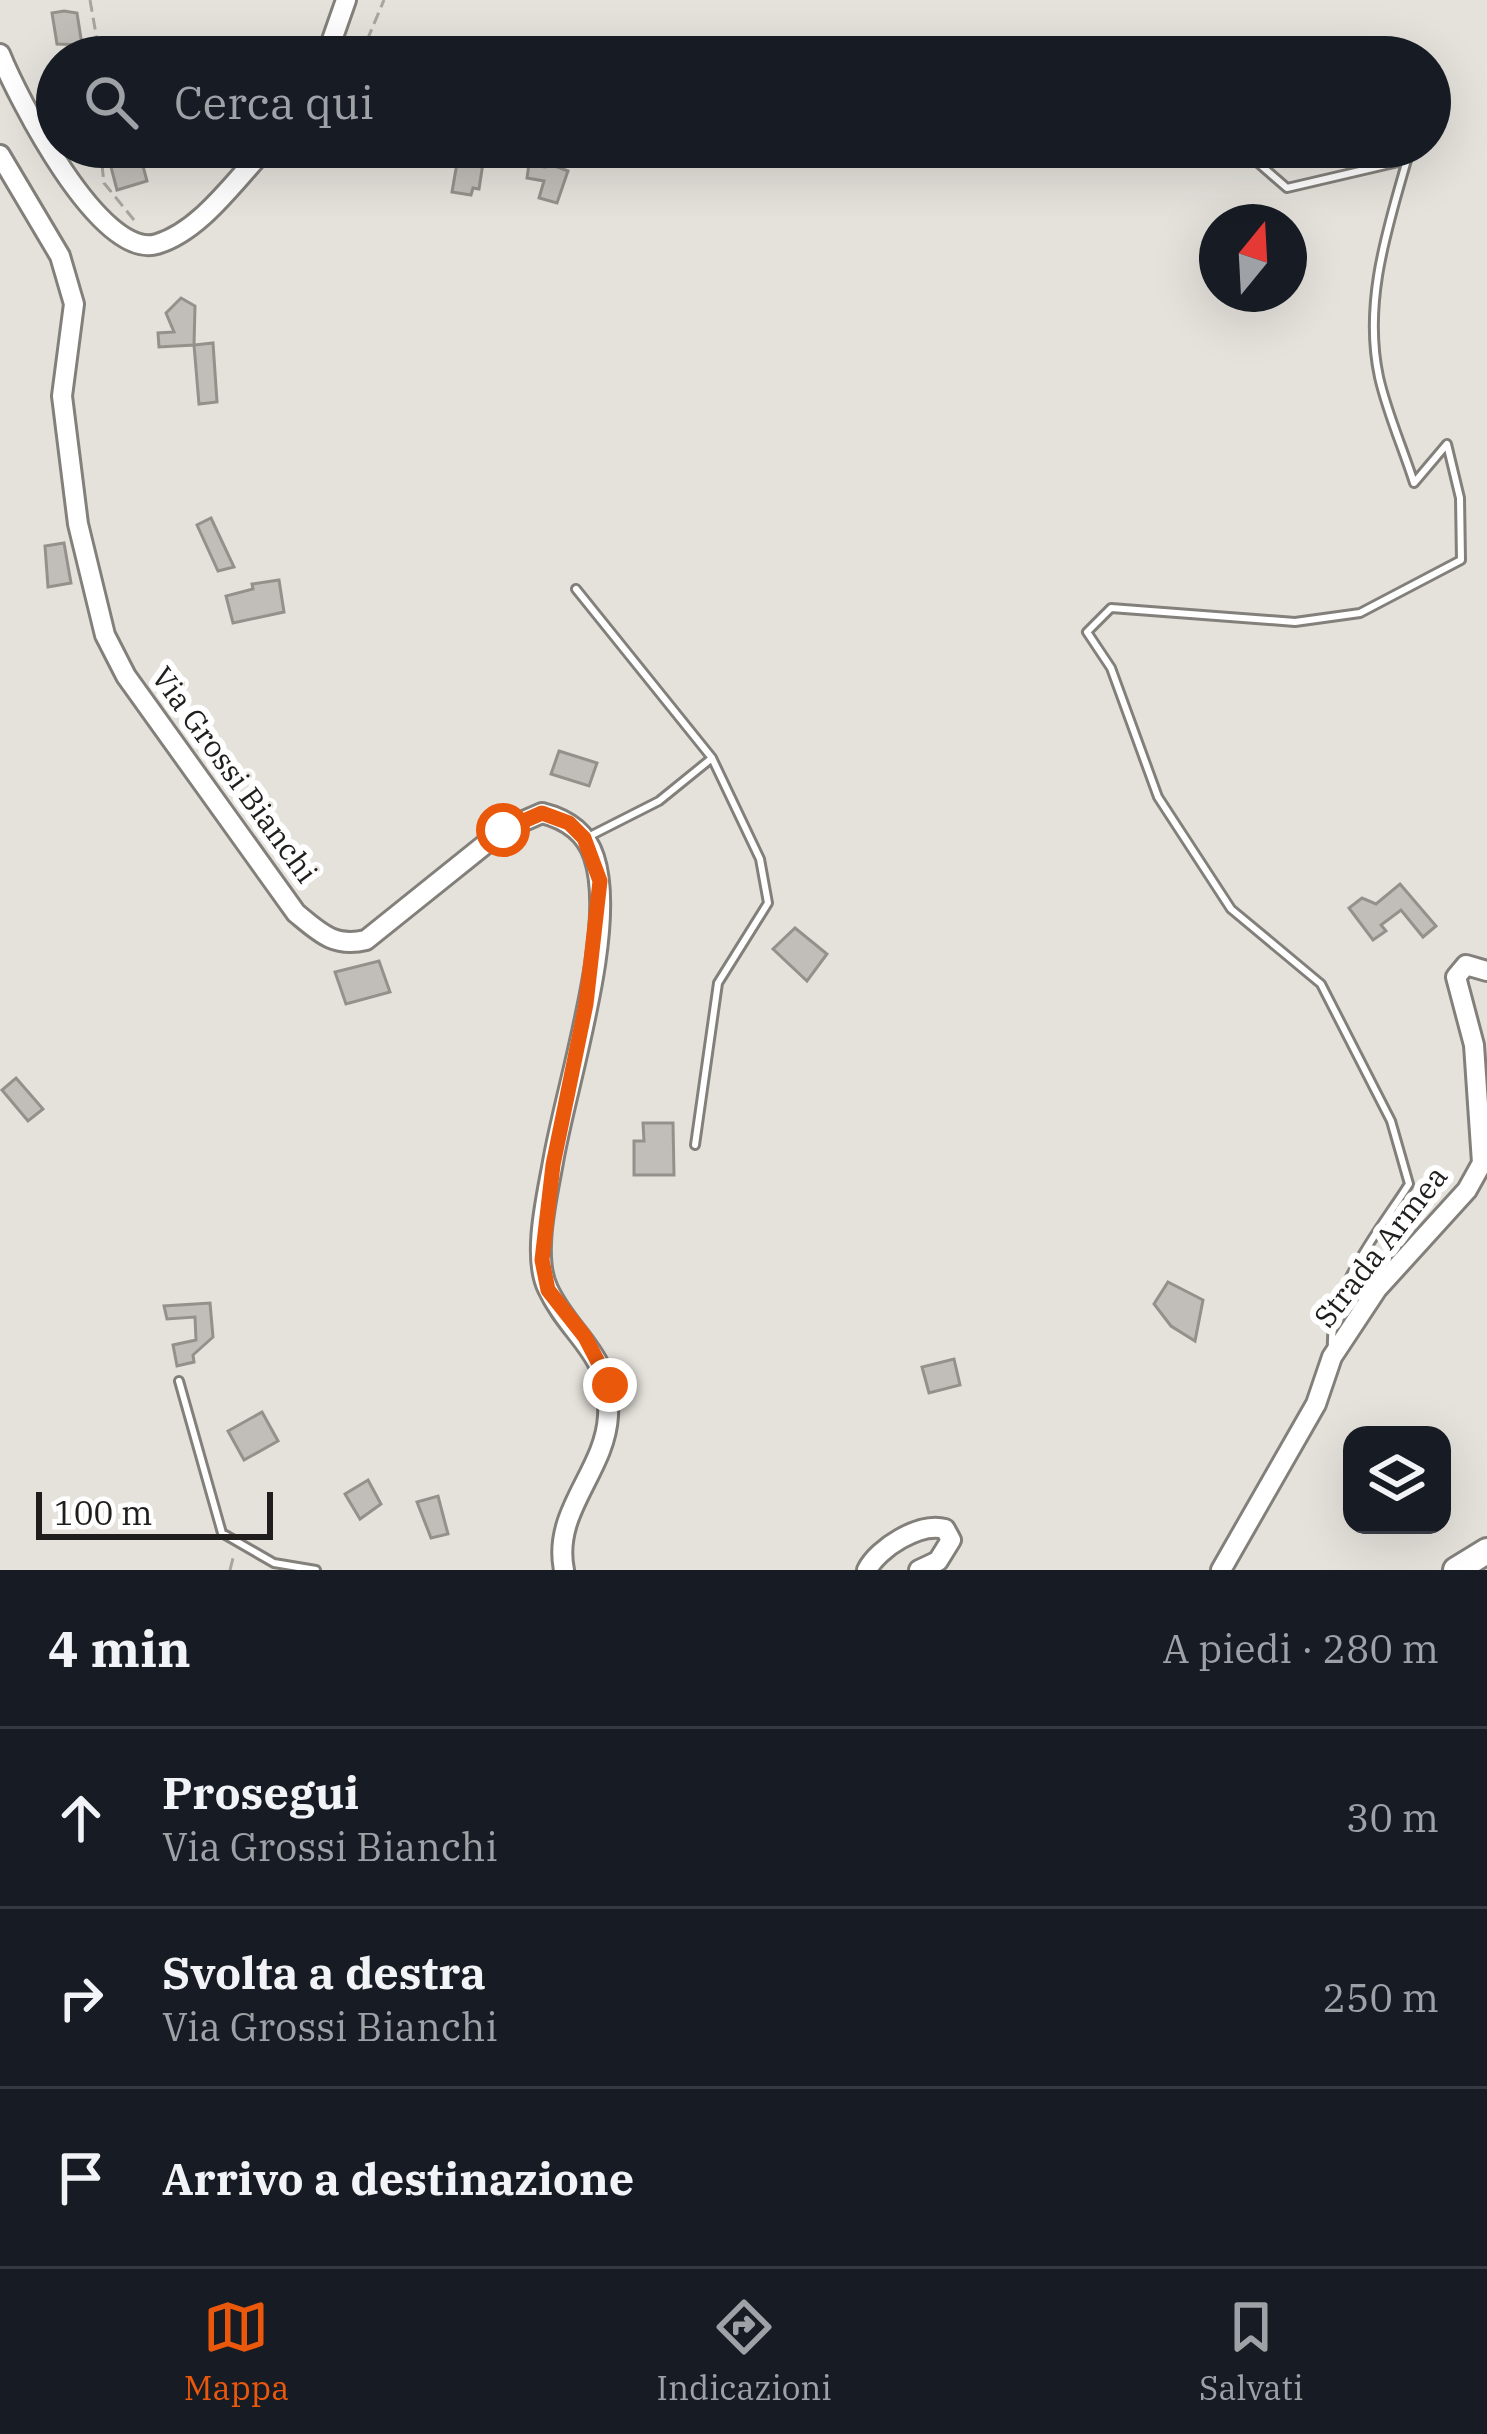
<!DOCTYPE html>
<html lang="it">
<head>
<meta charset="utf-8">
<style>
	:root { --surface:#171b24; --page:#20242c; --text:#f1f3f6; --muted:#9ea1a6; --line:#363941; --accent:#ea580c }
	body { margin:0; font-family:"IBM Plex Serif",serif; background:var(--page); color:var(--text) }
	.controls { position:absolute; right:36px; bottom:36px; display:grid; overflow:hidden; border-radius:24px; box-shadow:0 12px 48px #0002 }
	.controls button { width:108px; height:108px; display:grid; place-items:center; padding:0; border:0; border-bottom:3px solid var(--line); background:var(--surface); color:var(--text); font:60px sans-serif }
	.compass { position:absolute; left:1199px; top:204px; width:108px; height:108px; border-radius:50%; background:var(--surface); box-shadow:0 12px 48px #0002; rotate:18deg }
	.scale { position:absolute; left:36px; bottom:30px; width:237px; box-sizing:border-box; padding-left:12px; border:6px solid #1f1e1c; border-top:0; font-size:33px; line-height:42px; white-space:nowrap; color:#1f1e1c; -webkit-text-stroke:9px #fff; paint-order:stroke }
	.stop { position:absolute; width:36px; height:36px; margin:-27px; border:9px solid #ea580c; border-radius:50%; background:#fff }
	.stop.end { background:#ea580c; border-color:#fff; box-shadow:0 3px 12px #0008 }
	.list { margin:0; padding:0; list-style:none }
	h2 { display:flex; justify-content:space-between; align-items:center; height:156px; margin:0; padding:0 48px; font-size:51px }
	h2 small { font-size:39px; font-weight:400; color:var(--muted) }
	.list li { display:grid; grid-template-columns:78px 1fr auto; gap:36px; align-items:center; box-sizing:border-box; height:180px; padding:0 48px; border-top:3px solid var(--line) }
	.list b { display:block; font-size:45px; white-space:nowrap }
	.list p { margin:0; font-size:39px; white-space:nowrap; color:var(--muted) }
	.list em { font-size:39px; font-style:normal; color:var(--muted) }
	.icon { flex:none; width:66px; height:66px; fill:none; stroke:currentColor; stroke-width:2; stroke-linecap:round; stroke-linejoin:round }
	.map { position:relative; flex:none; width:1487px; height:1570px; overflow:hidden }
	.search { position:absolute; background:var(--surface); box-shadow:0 12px 48px #0002; left:36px; right:36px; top:36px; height:132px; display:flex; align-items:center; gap:30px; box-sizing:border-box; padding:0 42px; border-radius:66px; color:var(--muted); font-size:45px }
	.sheet { height:696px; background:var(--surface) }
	nav { display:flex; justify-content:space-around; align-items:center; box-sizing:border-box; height:168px; border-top:3px solid var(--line); background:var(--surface); font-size:33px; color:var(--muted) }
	nav a { display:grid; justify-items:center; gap:6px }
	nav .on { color:var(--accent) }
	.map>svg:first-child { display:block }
</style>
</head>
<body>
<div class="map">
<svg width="1487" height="1570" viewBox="0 0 1487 1570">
	<rect width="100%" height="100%" fill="#e5e2dc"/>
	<!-- building -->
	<path fill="#c1beb9" stroke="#94918c" stroke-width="3" d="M64,11L77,13L82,45L57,44L52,13Z
		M451,147H471L469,161L483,163L479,189L473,188L471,195L452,192L457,163L449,162Z
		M139,151L147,181L117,190L109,159Z
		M547,163L568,171L557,203L539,198L544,181L527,178L529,164L545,167Z
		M181,298L195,306L194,345L159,347L158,333L174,332L166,313Z
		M213,343L217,402L199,404L194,345Z
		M211,518L234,567L218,571L197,525Z
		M64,543L71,583L48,587L45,546Z
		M279,580L284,612L233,623L226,596L253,589L252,584Z
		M559,751L597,763L589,786L551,774Z
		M1400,884L1436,926L1423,937L1401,910L1381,925L1386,931L1373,940L1349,908L1362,898L1376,904Z
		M795,928L827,954L807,981L773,949Z
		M379,961L390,992L346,1004L335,972Z
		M16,1078L43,1109L28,1121L2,1090Z
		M643,1123H673L674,1175H634V1141H644Z
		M1168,1282L1203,1300L1195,1341L1171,1326L1154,1304Z
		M210,1303L213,1337L193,1355L194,1362L177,1366L173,1345L196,1340L195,1317L167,1319L164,1306Z
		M954,1359L960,1385L929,1393L922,1367Z
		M262,1412L278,1441L244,1460L228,1431Z
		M368,1480L381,1504L360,1519L345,1494Z
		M438,1496L448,1534L431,1538L417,1502Z"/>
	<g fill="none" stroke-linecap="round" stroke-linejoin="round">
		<!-- lane casing -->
		<g stroke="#83807b" stroke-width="12">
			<path id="lane" d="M1240,147L1287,188L1407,160C1387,230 1363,303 1379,377C1387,413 1403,448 1414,483L1447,444L1460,498L1461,560L1360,613L1295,622L1111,608L1087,632L1111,668L1158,797L1231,909L1321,984L1391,1121L1409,1184C1379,1231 1329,1290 1332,1348
				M576,589L712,758L659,801L588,837
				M695,1145L718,983L768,903L760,859L712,758
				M179,1381L222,1533L274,1563L316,1570"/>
		</g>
		<!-- secondary casing -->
		<g stroke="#83807b" stroke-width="24">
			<path id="secondary" d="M0,54C17,96 100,261 157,244C201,231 236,179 267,147
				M326,57L346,0
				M0,155L60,256L74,304L62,396L78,524L105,635L126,676L296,913C319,932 334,948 366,940L503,830L542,813C566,819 586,832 594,857C618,929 566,1085 553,1162C547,1196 532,1257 548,1289C571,1338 612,1353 608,1416C605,1472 552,1511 564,1570
				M867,1570C878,1548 920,1522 945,1529L951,1540L938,1561L919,1570
				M1221,1570L1316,1404L1332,1357L1377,1289L1467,1190L1482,1163L1474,1045L1456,977L1466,965L1487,971"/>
		</g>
		<!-- highway casing -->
		<g stroke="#83807b" stroke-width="30">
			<path id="highway" d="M1456,1570L1487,1551"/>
		</g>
		<!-- path -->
		<path stroke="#a8a5a0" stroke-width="3" stroke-dasharray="12 6" stroke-linecap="butt" d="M90,0L100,57
			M360,57L384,0
			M100,147L104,183L134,220
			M230,1570L234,1554"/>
		<!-- lane -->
		<use href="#lane" stroke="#fff" stroke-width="6"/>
		<!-- secondary -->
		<use href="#secondary" stroke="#fff" stroke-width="18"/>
		<!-- highway -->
		<use href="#highway" stroke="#fff" stroke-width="24"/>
	</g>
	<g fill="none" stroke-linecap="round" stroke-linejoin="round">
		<!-- route -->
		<path stroke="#ea580c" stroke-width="15" d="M503,830L542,813L569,823L584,838L600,881L586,1004L553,1165L542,1260L548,1290L585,1337L610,1385"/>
	</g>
	<g text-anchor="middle" stroke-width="12" stroke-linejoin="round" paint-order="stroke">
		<!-- street labels -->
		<g font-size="30" fill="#1f1e1c" stroke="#fff">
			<text transform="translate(234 775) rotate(54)" y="10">Via Grossi Bianchi</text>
			<text transform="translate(1381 1247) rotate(-52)" y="10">Strada Armea</text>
		</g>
	</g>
</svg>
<div class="controls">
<button><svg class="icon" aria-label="layers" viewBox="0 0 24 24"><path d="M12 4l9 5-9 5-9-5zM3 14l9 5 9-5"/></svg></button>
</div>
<svg class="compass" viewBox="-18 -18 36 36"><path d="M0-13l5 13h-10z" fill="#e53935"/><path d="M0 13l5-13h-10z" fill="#9ea1a6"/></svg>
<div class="scale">100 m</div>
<div class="stop" style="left:503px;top:830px"></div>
<div class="stop end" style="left:610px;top:1385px"></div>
<div class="search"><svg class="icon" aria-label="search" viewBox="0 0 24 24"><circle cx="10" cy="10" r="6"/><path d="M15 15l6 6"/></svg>Cerca qui</div>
</div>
<section class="sheet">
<h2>4 min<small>A piedi · 280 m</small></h2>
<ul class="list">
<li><svg class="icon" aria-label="ahead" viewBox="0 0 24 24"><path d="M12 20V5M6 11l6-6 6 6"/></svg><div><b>Prosegui</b><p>Via Grossi Bianchi</p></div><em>30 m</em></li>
<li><svg class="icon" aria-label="right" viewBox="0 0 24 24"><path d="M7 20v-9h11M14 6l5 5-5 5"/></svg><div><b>Svolta a destra</b><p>Via Grossi Bianchi</p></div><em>250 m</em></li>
<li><svg class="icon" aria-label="arrive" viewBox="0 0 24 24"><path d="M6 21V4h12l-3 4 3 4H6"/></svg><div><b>Arrivo a destinazione</b></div></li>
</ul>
</section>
<nav>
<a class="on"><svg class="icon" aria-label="map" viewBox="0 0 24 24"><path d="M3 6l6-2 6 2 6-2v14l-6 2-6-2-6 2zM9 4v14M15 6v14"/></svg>Mappa</a>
<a><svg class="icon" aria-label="directions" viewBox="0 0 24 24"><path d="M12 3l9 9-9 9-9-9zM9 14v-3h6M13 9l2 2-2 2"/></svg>Indicazioni</a>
<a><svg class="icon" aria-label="saved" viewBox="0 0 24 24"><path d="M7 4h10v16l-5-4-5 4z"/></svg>Salvati</a>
</nav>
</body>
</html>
